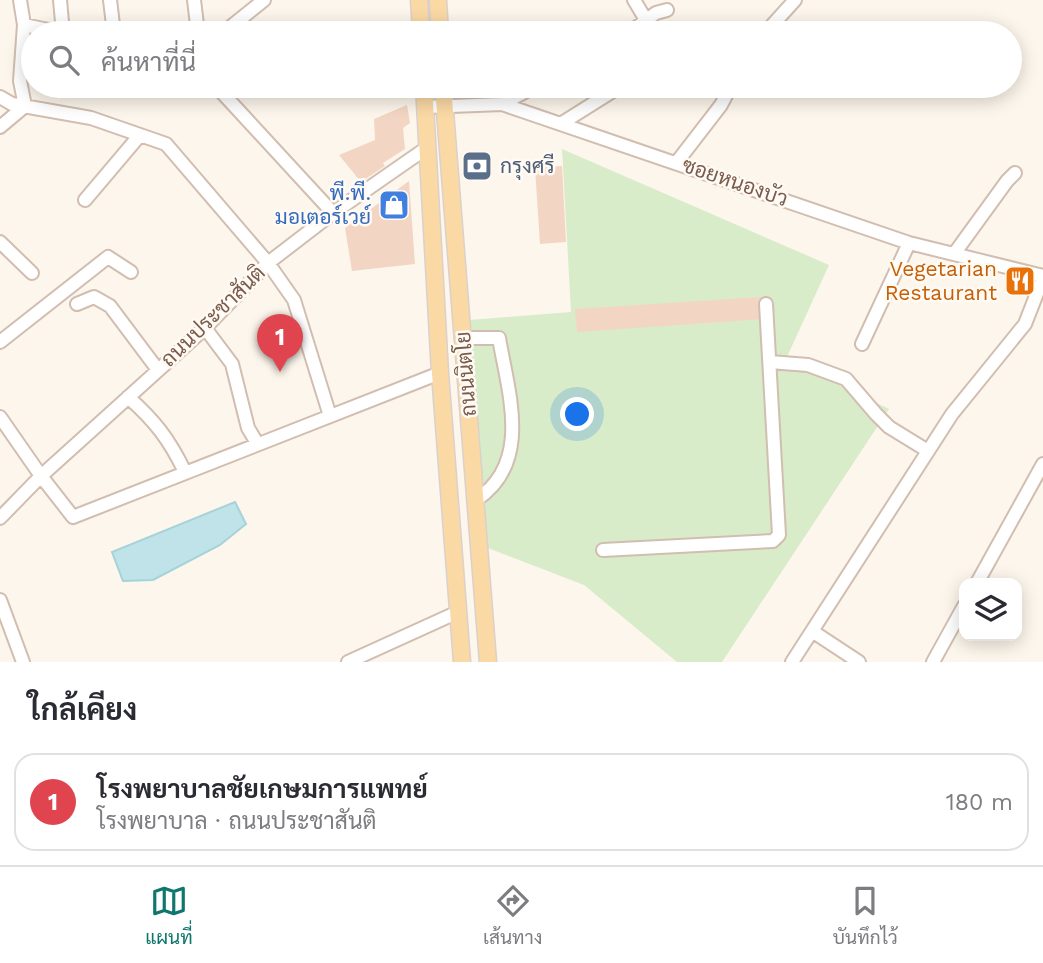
<!DOCTYPE html>
<html lang="th">
<head>
<meta charset="utf-8">
<style>
	:root { --surface:#fff; --page:#f2f2f3; --text:#2b2b33; --muted:#7c7c81; --line:#e1e1e2; --accent:#0f766e }
	body { margin:0; font-family:"Work Sans",Sarabun,sans-serif; background:var(--page); color:var(--text) }
	.controls { position:absolute; right:21px; bottom:21px; display:grid; overflow:hidden; border-radius:14px; box-shadow:0 4px 18px #0003 }
	.controls button { width:63px; height:63px; display:grid; place-items:center; padding:0; border:0; border-bottom:2px solid var(--line); background:var(--surface); color:var(--text); font:35px sans-serif }
	.you { position:absolute; left:578px; top:415px; width:24px; height:24px; margin:-18px; border:5px solid #fff; border-radius:50%; background:#1a73e8; box-shadow:0 0 0 10px #1a73e833 }
	.badge { display:grid; place-items:center; width:46px; height:46px; border-radius:50%; background:var(--accent); color:#fff; font-size:23px; font-weight:700 }
	.pin { position:absolute; translate:-50% -58px; filter:drop-shadow(0 2px 4px #0008) }
	.pin::after { content:''; position:absolute; top:37px; width:24px; height:21px; background:inherit; clip-path:polygon(0 0,100% 0,50% 100%) }
	.list { margin:0; padding:0; list-style:none }
	h2 { display:flex; justify-content:space-between; align-items:center; height:91px; margin:0; padding:0 28px; font-size:30px }
	h2 small { font-size:23px; font-weight:400; color:var(--muted) }
	.list li { display:grid; grid-template-columns:46px 1fr auto; gap:21px; align-items:center; box-sizing:border-box; height:98px; margin:0 14px 14px; padding:0 14px; border:2px solid var(--line); border-radius:21px }
	.list b { display:block; font-size:26px; white-space:nowrap }
	.list p { margin:0; font-size:23px; white-space:nowrap; color:var(--muted) }
	.list em { font-size:23px; font-style:normal; color:var(--muted) }
	.icon { flex:none; width:38px; height:38px; fill:none; stroke:currentColor; stroke-width:2; stroke-linecap:round; stroke-linejoin:round }
	.map { position:relative; flex:none; width:1043px; height:662px; overflow:hidden }
	.search { position:absolute; background:var(--surface); box-shadow:0 4px 18px #0003; left:21px; right:21px; top:21px; height:77px; display:flex; align-items:center; gap:18px; box-sizing:border-box; padding:0 24px; border-radius:38px; color:var(--muted); font-size:26px }
	.sheet { height:203px; background:var(--surface) }
	nav { display:flex; justify-content:space-around; align-items:center; box-sizing:border-box; height:98px; border-top:2px solid var(--line); background:var(--surface); font-size:19px; color:var(--muted) }
	nav a { display:grid; justify-items:center; gap:4px }
	nav .on { color:var(--accent) }
	.map>svg:first-child { display:block }
</style>
</head>
<body>
<div class="map">
<svg width="1043" height="662" viewBox="0 0 1043 662">
	<rect width="100%" height="100%" fill="#fdf6ec"/>
	<!-- green -->
	<path fill="#d8ecc9" d="M562,149L829,265L786,359L889,409L722,662H677L584,585L485,547L469,320L571,312Z"/>
	<!-- water -->
	<path fill="#bfe3e8" stroke="#a5d3da" stroke-width="2" d="M235,502L246,524L220,545L153,580L123,581L112,552Z"/>
	<!-- building -->
	<path fill="#f3d5c3" d="M407,105L410,123L403,128L405,149L383,163L385,166L361,182L339,155L375,140L374,119Z
		M562,166L566,242L540,244L535,168Z
		M409,181L415,264L352,271L345,228Z
		M762,297L764,319L577,332L575,309Z"/>
	<g fill="none" stroke-linecap="round" stroke-linejoin="round">
		<!-- minor casing -->
		<g stroke="#d1beb0" stroke-width="16">
			<path id="minor" d="M20,0L24,25L63,33
				M60,0L63,33
				M110,0L114,33
				M194,0L198,33
				M634,0L646,20
				M223,33L264,0
				M629,33L656,13L667,10
				M765,33L795,0
				M216,86L333,213
				M0,97L12,104L91,118L166,144L268,263L294,300L330,416
				M502,104L536,86
				M426,107L502,104L909,243L1043,276
				M562,123L621,86
				M0,127L25,106L20,81L24,25
				M677,162L721,105L731,86
				M85,200L140,135
				M0,242L32,273
				M954,254L1007,181L1015,173
				M77,304L94,297L110,306L158,370
				M205,328L232,364L248,428L257,443
				M464,338H499C508,392 533,463 476,500
				M0,342L108,257L131,272
				M862,344L909,243
				M770,362L808,365L846,379L876,414L889,427L928,451
				M128,397C155,421 169,439 185,472
				M0,417L41,476L73,517L440,373
				M0,518L41,476L205,328L268,263L333,213L428,147
				M603,550L773,541L779,535L766,304
				M977,583L1043,464
				M0,600L23,662
				M812,631L859,662
				M348,662L458,612
				M792,662L952,414L1025,324L1043,278
				M933,662L964,606"/>
		</g>
		<!-- major casing -->
		<g stroke="#dad1cd" stroke-width="19">
			<path id="major" d="M419,0L421,33
				M438,0L440,33
				M424,86L440,373L462,662
				M443,86L488,662"/>
		</g>
		<!-- minor -->
		<use href="#minor" stroke="#fff" stroke-width="12"/>
		<!-- major -->
		<use href="#major" stroke="#fbd9a5" stroke-width="16"/>
	</g>
	<!-- icons -->
	<defs>
		<g id="bank-square" transform="scale(1.575)"><rect x="-9" y="-9" width="18" height="18" rx="4" fill="#5c6f8a" stroke="#fffaf3"/><path d="M-6-4H6V4H-6ZM0-2.3a2.3 2.3 0 1 0 0 4.6a2.3 2.3 0 1 0 0-4.6Z" fill="#fff"/></g>
		<g id="shop-square" transform="scale(1.575)"><rect x="-9" y="-9" width="18" height="18" rx="4" fill="#3f7fe0" stroke="#fffaf3"/><path d="M-5-2.5h2.3a2.7 3.5 0 0 1 5.4 0H5L5.5 6h-11ZM-1.5-2.5h3a1.5 2.3 0 0 0-3 0Z" fill="#fff"/></g>
		<g id="restaurant-square" transform="scale(1.575)"><rect x="-9" y="-9" width="18" height="18" rx="4" fill="#e8710a" stroke="#fffaf3"/><path d="M-5-6h1v4h1v-4h1v4h1v-4h1v5L-1.5 .5V6h-2V.5L-5-1ZM5-6V6H3V1.5H1.5Q1.5-4 5-6Z" fill="#fff"/></g>
	</defs>
	<g fill-rule="evenodd">
		<use href="#bank-square" x="477" y="166"/>
		<use href="#shop-square" x="394" y="205"/>
		<use href="#restaurant-square" x="1020" y="281"/>
	</g>
	<g text-anchor="middle" stroke-width="5" stroke-linejoin="round" paint-order="stroke">
		<!-- service labels -->
		<g font-size="21" fill="#4e5e75" stroke="#fffaf3" text-anchor="start">
			<text x="500" y="173">กรุงศรี</text>
		</g>
		<!-- street labels -->
		<g font-size="21" fill="#7a5c4d" stroke="#fffaf3">
			<text transform="translate(735 182) rotate(19)" y="7">ซอยหนองบัว</text>
			<text transform="translate(213 316) rotate(-44)" y="7">ถนนประชาสันติ</text>
			<text transform="translate(466 374) rotate(-94)" y="7">ถนนนิตโย</text>
		</g>
		<!-- shop labels -->
		<g font-size="21" fill="#366cbe" stroke="#fffaf3" text-anchor="end">
			<text x="371" y="200">พี.พี.<tspan x="371" dy="24">มอเตอร์เวย์</tspan></text>
		</g>
		<!-- food labels -->
		<g font-size="21" fill="#c56008" stroke="#fffaf3" text-anchor="end">
			<text x="997" y="276">Vegetarian<tspan x="997" dy="24">Restaurant</tspan></text>
		</g>
	</g>
</svg>
<div class="controls">
<button><svg class="icon" aria-label="layers" viewBox="0 0 24 24"><path d="M12 4l9 5-9 5-9-5zM3 14l9 5 9-5"/></svg></button>
</div>
<div class="you"></div>
<div class="pin badge" style="left:280px;top:372px;background:#e0444e">1</div>
<div class="search"><svg class="icon" aria-label="search" viewBox="0 0 24 24"><circle cx="10" cy="10" r="6"/><path d="M15 15l6 6"/></svg>ค้นหาที่นี่</div>
</div>
<section class="sheet">
<h2>ใกล้เคียง<small></small></h2>
<ul class="list">
<li><span class="badge" style="background:#e0444e">1</span><div><b>โรงพยาบาลชัยเกษมการแพทย์</b><p>โรงพยาบาล · ถนนประชาสันติ</p></div><em>180 m</em></li>
</ul>
</section>
<nav>
<a class="on"><svg class="icon" aria-label="map" viewBox="0 0 24 24"><path d="M3 6l6-2 6 2 6-2v14l-6 2-6-2-6 2zM9 4v14M15 6v14"/></svg>แผนที่</a>
<a><svg class="icon" aria-label="directions" viewBox="0 0 24 24"><path d="M12 3l9 9-9 9-9-9zM9 14v-3h6M13 9l2 2-2 2"/></svg>เส้นทาง</a>
<a><svg class="icon" aria-label="saved" viewBox="0 0 24 24"><path d="M7 4h10v16l-5-4-5 4z"/></svg>บันทึกไว้</a>
</nav>
</body>
</html>
